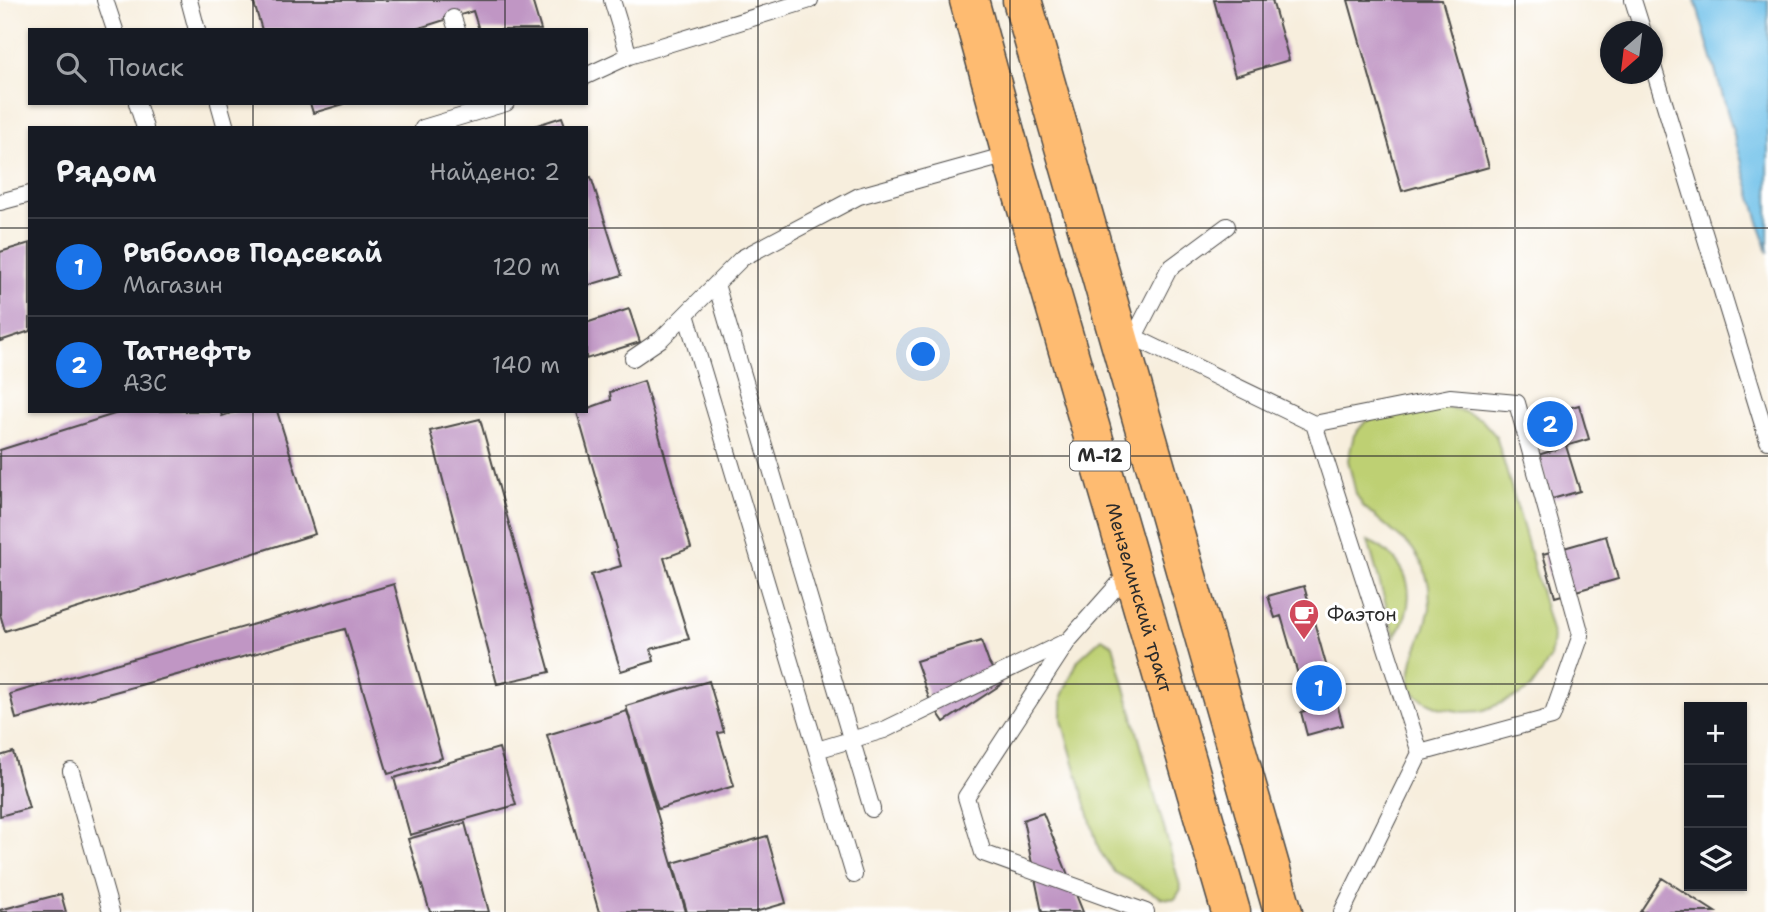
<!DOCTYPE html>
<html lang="ru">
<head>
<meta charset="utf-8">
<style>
	:root { --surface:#171b24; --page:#242831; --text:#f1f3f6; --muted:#9ea1a6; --line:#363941; --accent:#1a73e8 }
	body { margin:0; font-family:"Shantell Sans",sans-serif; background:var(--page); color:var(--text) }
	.controls { position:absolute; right:21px; bottom:21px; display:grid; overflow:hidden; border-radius:0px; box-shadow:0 2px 5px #0004 }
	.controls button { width:63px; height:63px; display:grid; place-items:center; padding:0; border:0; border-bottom:2px solid var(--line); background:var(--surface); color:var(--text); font:35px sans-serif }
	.compass { position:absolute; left:1600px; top:21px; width:63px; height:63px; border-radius:50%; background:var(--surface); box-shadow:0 2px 5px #0004; rotate:208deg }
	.you { position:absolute; left:924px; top:355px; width:24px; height:24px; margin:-18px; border:5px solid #fff; border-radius:50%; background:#1a73e8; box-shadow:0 0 0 10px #1a73e833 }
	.badge { display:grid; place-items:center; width:46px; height:46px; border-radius:50%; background:var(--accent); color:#fff; font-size:23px; font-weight:700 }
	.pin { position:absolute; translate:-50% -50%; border:4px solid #fff; box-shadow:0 2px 7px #0006 }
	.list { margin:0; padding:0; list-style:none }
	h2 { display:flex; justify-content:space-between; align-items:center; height:91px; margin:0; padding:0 28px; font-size:30px }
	h2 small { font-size:23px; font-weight:400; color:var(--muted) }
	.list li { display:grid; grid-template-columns:46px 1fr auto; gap:21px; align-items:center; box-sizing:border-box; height:98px; padding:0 28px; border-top:2px solid var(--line) }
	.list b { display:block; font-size:26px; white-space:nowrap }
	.list p { margin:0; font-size:23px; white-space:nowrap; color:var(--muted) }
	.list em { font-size:23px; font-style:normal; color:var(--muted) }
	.icon { flex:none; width:38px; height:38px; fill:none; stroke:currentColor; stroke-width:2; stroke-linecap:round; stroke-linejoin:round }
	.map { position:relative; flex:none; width:1768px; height:912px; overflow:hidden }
	.search { position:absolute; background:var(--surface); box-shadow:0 2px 5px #0004; left:28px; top:28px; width:560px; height:77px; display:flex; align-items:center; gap:18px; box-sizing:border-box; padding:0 24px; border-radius:0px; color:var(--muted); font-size:26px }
	.panel { position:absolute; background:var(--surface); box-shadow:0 2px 5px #0004; left:28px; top:126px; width:560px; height:287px; border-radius:0px }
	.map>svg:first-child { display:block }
</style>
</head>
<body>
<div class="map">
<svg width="1768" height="912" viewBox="0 0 1768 912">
	<rect width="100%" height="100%" fill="#fff"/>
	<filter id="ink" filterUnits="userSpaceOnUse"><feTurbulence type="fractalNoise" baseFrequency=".0143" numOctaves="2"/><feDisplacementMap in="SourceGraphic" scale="14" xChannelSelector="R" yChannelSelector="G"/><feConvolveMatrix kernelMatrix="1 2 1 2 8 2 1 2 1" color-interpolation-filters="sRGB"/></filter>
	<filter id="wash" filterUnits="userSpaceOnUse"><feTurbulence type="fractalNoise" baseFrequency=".00686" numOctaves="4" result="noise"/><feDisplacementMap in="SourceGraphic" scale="28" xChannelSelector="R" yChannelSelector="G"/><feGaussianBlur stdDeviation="1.57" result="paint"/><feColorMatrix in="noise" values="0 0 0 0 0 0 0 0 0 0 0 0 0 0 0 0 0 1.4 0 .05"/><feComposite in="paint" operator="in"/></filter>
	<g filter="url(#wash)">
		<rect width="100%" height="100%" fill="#f7eedd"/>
		<!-- green -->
		<path fill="#bed073" stroke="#747e4f" stroke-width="2" d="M1441,406L1462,411L1481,419L1496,436L1524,530L1553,638L1550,658L1541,674L1531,688L1516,697L1482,711L1464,712L1441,708L1427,702L1416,695L1410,687V676L1413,659L1425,627L1430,608L1429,586L1424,567L1412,548L1363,506L1356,494L1348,460L1354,435L1365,422L1376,416Z
			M1368,541C1411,560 1420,598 1395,637Z
			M1102,638L1113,645L1181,889L1175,899L1162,898L1114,872L1099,850L1062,721V696L1078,660Z"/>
		<!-- water -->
		<path fill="#6dc0e9" stroke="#4c768a" stroke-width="2" d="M1695,0H1768V253Z"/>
		<g id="blocks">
			<!-- building -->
			<path fill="#c096c4" d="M253,0H532L541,30H479L473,11L413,30H262Z
				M1214,0H1272L1289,60L1235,76Z
				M1348,0H1442L1489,167L1402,191Z
				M310,103H344V104L313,113Z
				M562,117L566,128H531V127Z
				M591,177L622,275L586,286V178Z
				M30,243V331L0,341V252Z
				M629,309L640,342L586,359V323Z
				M644,381L691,548L664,558L689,639L651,649L654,661L621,671L591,575L621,566L577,412L586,411V409L611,400L610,392Z
				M1579,405L1589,439L1566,446L1580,491L1552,499L1538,455L1558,449L1548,414Z
				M124,411H220L222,416L237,411H277L315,534L5,631L0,614V450Z
				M480,419L550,672L497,684L430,431Z
				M1606,536L1618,579L1555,597L1543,554Z
				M394,584L442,758L388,774L345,629L16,719L10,694Z
				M1304,586L1343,725L1307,735L1301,712L1308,710L1295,664L1281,616L1275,618L1268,596Z
				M981,641L989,663L1002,684L944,722L930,701L916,661Z
				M709,681L724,732L718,733L734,786L658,809L626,706Z
				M627,711L686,912H599L547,735Z
				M499,748L516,805L410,835L394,778Z
				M13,752L29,808L0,816V756Z
				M1043,813L1083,912H1042L1023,820Z
				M465,823L489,912H430L408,839Z
				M767,836L786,903L755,912H687L673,863Z
				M1662,878L1715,912H1640Z
				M61,894L66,912H1L0,910Z"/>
		</g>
	</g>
	<g filter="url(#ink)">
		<use href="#blocks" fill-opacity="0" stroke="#4a4846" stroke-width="2"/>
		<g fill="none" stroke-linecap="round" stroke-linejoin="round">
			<!-- service casing -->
			<g stroke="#4a4846" stroke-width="18">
				<path id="service" d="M105,0L115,30
					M189,0L197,30
					M612,0L629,56L810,0
					M1633,0L1643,32
					M453,18L457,30
					M1652,63L1768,441
					M586,76L629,56
					M137,103L145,128
					M219,103L226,128
					M423,128L506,103
					M0,202L30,194
					M716,284L872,809
					M686,314L854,875
					M1123,329L1134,337L1314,424L1450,397L1517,403L1581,635L1552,717L1420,753L1342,912
					M1132,345L1134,337L1169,269L1227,226
					M633,358L661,339L742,258L859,196L1011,154
					M1314,424L1420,753
					M1131,570L1068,641L966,797L983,853L1146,912
					M817,750L884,730L1065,642
					M71,771L111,912"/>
			</g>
			<!-- primary casing -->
			<g stroke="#4a4846" stroke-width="41">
				<g id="primary">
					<path id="s1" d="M969,0L1011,154L1231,912"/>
					<path d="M1022,0L1283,912"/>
				</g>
			</g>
			<!-- service -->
			<use href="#service" stroke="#fff" stroke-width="16"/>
			<!-- primary -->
			<use href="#primary" stroke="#febb71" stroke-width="38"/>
		</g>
	</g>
	<!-- grid -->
	<path fill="none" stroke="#2b2b2b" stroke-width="2" stroke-opacity="0.55" d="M253,0V30M505,0V30M758,0V912M1010,0V912M1263,0V912M1515,0V912M253,103V128M505,103V128M0,228H30M586,228H1768M253,411V912M505,411V912M0,456H1768M0,684H1768"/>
	<!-- icons -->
	<defs>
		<g id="cafe-pin" transform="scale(1.575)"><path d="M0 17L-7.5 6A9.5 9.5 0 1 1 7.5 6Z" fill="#d1495b" stroke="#fff"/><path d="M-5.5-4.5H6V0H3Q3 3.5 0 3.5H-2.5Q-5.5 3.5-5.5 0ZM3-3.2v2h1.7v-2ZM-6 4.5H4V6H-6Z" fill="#fff"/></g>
	</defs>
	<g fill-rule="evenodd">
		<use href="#cafe-pin" x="1304" y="614"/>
	</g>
	<g text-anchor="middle" stroke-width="6" stroke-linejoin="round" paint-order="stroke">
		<!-- shield labels -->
		<rect fill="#fff" stroke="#6b6b6b" stroke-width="2" x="1070" y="441.5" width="60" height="29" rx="5"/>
		<g font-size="18" font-weight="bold" fill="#2b2b2b">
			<text x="1100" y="462">М-12</text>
		</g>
		<!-- street labels -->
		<g font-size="19" fill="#2b2b2b" stroke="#fff">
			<text dy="7" stroke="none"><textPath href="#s1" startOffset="621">Мензелинский тракт</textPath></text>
		</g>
		<!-- poi labels -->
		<g font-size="19" fill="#2b2b2b" stroke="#fff" text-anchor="start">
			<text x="1327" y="621">Фаэтон</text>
		</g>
	</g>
</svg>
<div class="controls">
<button>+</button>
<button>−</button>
<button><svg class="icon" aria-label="layers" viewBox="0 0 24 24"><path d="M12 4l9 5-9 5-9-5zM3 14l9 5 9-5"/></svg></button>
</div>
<svg class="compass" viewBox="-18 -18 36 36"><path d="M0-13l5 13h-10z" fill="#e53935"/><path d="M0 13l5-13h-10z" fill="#9ea1a6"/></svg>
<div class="you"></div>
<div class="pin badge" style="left:1319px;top:688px">1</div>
<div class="pin badge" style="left:1550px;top:424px">2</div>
<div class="search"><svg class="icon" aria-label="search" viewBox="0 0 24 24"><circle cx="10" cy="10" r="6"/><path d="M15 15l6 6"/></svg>Поиск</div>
<section class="panel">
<h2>Рядом<small>Найдено: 2</small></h2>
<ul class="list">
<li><span class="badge">1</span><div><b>Рыболов Подсекай</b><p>Магазин</p></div><em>120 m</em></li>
<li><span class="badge">2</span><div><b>Татнефть</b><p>АЗС</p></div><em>140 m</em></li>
</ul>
</section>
</div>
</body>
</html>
